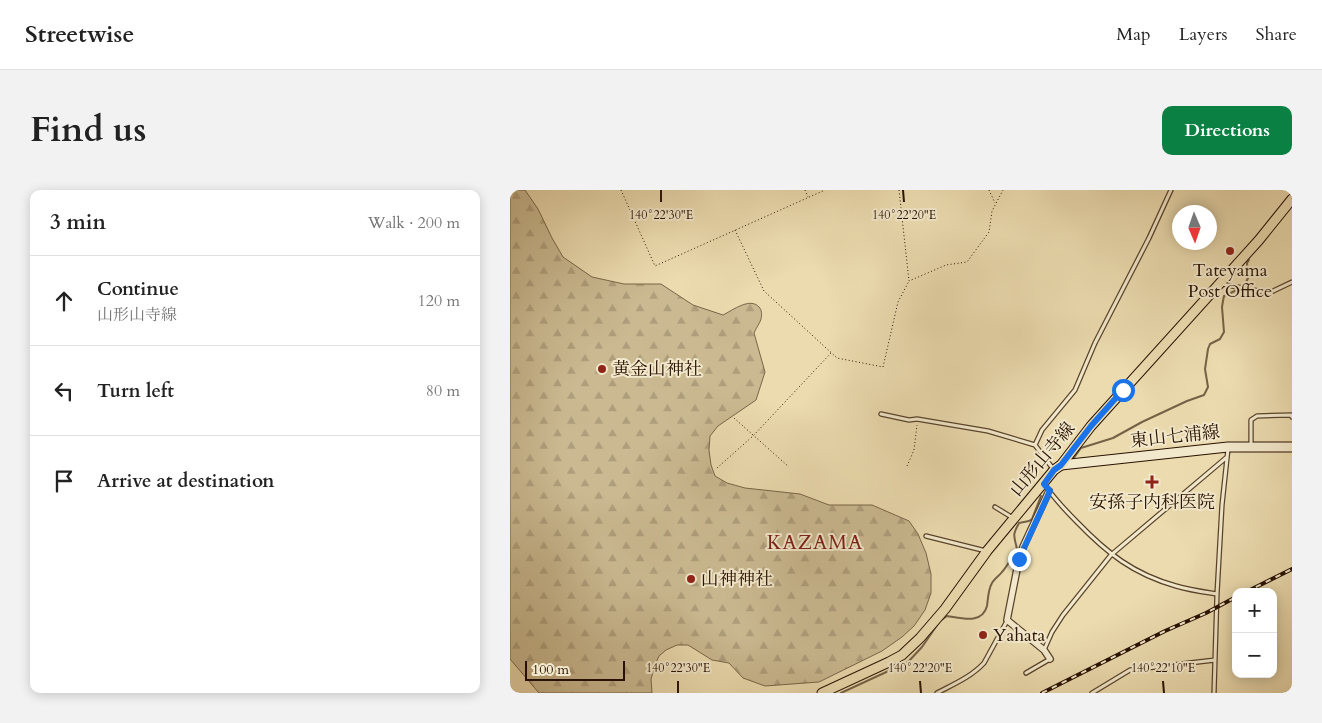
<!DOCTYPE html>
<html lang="en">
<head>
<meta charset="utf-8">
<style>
	:root { --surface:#fff; --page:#f2f2f2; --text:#222; --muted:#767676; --line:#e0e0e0; --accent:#0b8043 }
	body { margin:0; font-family:Cardo,"Noto Serif JP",serif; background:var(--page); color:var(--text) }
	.controls { position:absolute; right:15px; bottom:15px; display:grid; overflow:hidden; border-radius:10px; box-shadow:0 2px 12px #0003 }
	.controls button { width:45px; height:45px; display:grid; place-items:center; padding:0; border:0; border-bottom:1px solid var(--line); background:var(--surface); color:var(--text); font:25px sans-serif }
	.compass { position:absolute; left:662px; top:15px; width:45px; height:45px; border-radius:50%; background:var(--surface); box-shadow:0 2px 12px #0003; rotate:178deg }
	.scale { position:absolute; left:15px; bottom:12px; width:100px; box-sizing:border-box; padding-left:5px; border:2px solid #281100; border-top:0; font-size:14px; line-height:18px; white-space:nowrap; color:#281100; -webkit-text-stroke:4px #f2e8cb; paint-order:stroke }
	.stop { position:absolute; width:15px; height:15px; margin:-11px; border:4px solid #1a73e8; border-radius:50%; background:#fff }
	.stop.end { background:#1a73e8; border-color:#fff; box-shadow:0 1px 5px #0008 }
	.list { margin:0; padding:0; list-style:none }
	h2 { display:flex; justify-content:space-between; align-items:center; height:65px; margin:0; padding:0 20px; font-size:21px }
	h2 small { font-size:16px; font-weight:400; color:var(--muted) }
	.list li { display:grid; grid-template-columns:32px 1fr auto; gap:15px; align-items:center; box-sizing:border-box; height:90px; padding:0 20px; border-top:1px solid var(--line) }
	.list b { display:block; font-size:19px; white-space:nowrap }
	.list p { margin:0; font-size:16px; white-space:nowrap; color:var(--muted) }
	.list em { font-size:16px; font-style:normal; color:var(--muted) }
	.icon { flex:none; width:28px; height:28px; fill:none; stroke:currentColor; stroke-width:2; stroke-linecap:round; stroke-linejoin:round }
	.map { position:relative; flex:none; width:782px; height:503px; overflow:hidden; border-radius:10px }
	header { display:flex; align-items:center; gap:30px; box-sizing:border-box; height:70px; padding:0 25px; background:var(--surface); border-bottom:1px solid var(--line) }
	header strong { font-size:24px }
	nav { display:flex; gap:28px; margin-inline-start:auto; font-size:18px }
	.intro { display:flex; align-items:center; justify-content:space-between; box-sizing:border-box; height:120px; padding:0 30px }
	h1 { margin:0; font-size:35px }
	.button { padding:12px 22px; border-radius:10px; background:var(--accent); color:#fff; font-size:18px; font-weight:700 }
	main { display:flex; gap:30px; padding:0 30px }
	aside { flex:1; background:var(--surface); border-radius:10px; box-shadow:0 2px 12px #0003 }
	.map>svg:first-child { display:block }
</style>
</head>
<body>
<header>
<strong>Streetwise</strong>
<nav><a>Map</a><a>Layers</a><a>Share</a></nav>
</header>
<div class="intro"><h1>Find us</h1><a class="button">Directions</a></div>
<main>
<aside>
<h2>3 min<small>Walk · 200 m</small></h2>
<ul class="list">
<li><svg class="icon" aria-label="ahead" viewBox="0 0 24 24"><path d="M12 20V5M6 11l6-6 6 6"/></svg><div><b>Continue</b><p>山形山寺線</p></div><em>120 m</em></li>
<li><svg class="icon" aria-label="left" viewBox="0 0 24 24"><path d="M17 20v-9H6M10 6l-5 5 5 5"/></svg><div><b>Turn left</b></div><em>80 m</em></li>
<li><svg class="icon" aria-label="arrive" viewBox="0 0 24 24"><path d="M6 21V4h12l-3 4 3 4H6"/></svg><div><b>Arrive at destination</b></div></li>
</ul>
</aside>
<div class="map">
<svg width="782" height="503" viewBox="0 0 782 503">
	<defs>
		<pattern id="forest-firs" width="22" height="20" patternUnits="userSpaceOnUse" patternTransform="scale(1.25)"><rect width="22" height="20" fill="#cab991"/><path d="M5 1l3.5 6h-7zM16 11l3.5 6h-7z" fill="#ae9e7b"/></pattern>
	</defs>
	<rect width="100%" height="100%" fill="#ebdbaf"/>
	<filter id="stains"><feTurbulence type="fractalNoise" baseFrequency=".004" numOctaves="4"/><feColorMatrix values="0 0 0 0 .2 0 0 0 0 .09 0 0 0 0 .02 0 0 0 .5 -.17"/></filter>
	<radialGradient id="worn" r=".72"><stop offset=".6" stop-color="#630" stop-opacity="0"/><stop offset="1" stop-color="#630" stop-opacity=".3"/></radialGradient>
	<!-- forest -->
	<path fill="url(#forest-firs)" stroke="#796548" d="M0,0H15L28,19L42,48L53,67L82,87L114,94H151L183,115L213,125C223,120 240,107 249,117C252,120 252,125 251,129C250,133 246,138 244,143L255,182L246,210L208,236L200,246L199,260L201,275L205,286L217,293L235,298L290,304L319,315H362L399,331L408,344L416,363L421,384V403L415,420L404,436L392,447L372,461L309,492L255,496L233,488L219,473L202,470L178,455H167L156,460L149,466L145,475L141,489L142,503H29L0,469Z"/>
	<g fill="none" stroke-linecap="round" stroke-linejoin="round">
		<!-- stream -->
		<path stroke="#756146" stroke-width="2" d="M735,95L738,88L737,73L739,70
			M563,269L571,258L603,248L632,232L677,211L694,205L698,197L695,179L698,159L700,154L710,149L714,142L712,117L713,111L714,106L727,100
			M331,503L398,472L412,457L430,431L437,426C451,428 472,435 477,416C478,409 478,400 482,393C484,389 489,386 492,382C498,375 502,367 507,359C504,345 502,346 509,333L519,331L522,329L531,306"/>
		<!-- lane casing -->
		<g stroke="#59442c" stroke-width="5.5">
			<path id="lane" d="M712,94L759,103L782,92
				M371,224L399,230L407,229L478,241L525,255
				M741,257V230L747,226L781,225L782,227
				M544,280L525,255L532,240L565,200L585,153L639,48L661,0
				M534,294C544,308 555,320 567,332C597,363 623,384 666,396C679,400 694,402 707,404
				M485,317L503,328
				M416,346L476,361
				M534,460L542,442L553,425L601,365L717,267
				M516,483L540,469
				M427,503C444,494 461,487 474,473L497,431
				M582,503L620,480L705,470
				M704,503L707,404L712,315L718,259"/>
		</g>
		<!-- street casing -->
		<g stroke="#59442c" stroke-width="8">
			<path id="street" d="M539,301L513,357L509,369L497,430L534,460L540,469"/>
		</g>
		<!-- secondary casing -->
		<g stroke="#281100" stroke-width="11">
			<path id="secondary" d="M551,275L718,257H782"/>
		</g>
		<!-- primary casing -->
		<g stroke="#281100" stroke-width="11">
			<path id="primary" d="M312,503L379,472L392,465L410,448L435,419L477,361L544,280L551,275L581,236L749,50L782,9"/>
		</g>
		<!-- path -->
		<path stroke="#281100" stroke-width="1" stroke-dasharray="1 2.5" stroke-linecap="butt" d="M111,0L145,76L315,0
			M295,0L298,7
			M389,0L399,91L436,75L457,72L479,42L482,21L493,0
			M479,0L485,13
			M225,40L254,101L327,168L373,177L388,112L399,91
			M224,228L279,277
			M397,276L404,260L407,235
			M207,278L243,246L321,163"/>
		<!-- lane -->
		<use href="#lane" stroke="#f2e8cb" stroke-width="3"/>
		<!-- street -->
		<use href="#street" stroke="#f2e8cb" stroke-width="5.5"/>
		<!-- secondary -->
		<use href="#secondary" stroke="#f2e8cb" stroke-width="9"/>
		<!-- primary -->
		<use href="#primary" stroke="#ebdbaf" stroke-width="9"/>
		<!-- rail casing -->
		<g stroke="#281100" stroke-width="4">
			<path id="rail" d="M736,402L782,379
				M532,503L655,441L696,423L726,407"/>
		</g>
		<!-- rail -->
		<use href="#rail" stroke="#f2e8cb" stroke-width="2" stroke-dasharray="5.5" stroke-linecap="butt"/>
	</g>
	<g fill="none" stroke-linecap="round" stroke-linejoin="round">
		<!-- route -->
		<path stroke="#1a73e8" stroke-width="6" d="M509,369L540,301L534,294L544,280L551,275L581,236L613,200"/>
	</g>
	<!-- ticks -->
	<path fill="none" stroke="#281100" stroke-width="2" d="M151,0V12M393,0L394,12M168,491V503M410,491L411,503M653,491L654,503"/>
	<!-- markers -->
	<g fill="#8f2418" stroke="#f2e8cb" stroke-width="2">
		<circle cx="720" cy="61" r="5"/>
		<circle cx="92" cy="179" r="5"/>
		<path d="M639.5 284.5h5v5h5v5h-5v5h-5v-5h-5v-5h5z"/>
		<circle cx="181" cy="389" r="5"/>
		<circle cx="473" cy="445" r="5"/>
	</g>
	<g text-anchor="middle" stroke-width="4" stroke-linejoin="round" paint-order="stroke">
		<!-- poi labels -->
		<g font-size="18" fill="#281100" stroke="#f2e8cb" text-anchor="start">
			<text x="720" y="86" text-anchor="middle">Tateyama<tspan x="720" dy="21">Post Office</tspan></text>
			<text x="102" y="185">黄金山神社</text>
			<text x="642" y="318" text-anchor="middle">安孫子内科医院</text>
			<text x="191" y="395">山神神社</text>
			<text x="483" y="451">Yahata</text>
		</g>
		<!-- street labels -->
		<g font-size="18" fill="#281100" stroke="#f2e8cb">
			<text transform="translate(665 246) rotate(-6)" y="6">東山七浦線</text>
			<text transform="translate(532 269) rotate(-50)" y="6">山形山寺線</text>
		</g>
		<!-- quarter labels -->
		<g font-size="20" letter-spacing="1" fill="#7a1f14" stroke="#f2e8cb">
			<text x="305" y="359">KAZAMA</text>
		</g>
	</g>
	<g font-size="12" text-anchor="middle" fill="#281100" stroke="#f2e8cb" stroke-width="4" stroke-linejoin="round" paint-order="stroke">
		<text x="151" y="29">140°22'30"E</text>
		<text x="394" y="29">140°22'20"E</text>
		<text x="168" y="482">140°22'30"E</text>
		<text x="410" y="482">140°22'20"E</text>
		<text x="653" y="482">140°22'10"E</text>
	</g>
	<rect width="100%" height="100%" filter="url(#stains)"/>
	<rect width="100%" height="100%" fill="url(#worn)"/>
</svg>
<div class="controls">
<button>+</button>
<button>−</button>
</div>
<svg class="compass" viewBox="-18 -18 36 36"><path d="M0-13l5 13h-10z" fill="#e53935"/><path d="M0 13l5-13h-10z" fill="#767676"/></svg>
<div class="scale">100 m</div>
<div class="stop" style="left:613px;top:200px"></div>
<div class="stop end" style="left:509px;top:369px"></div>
</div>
</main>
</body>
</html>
